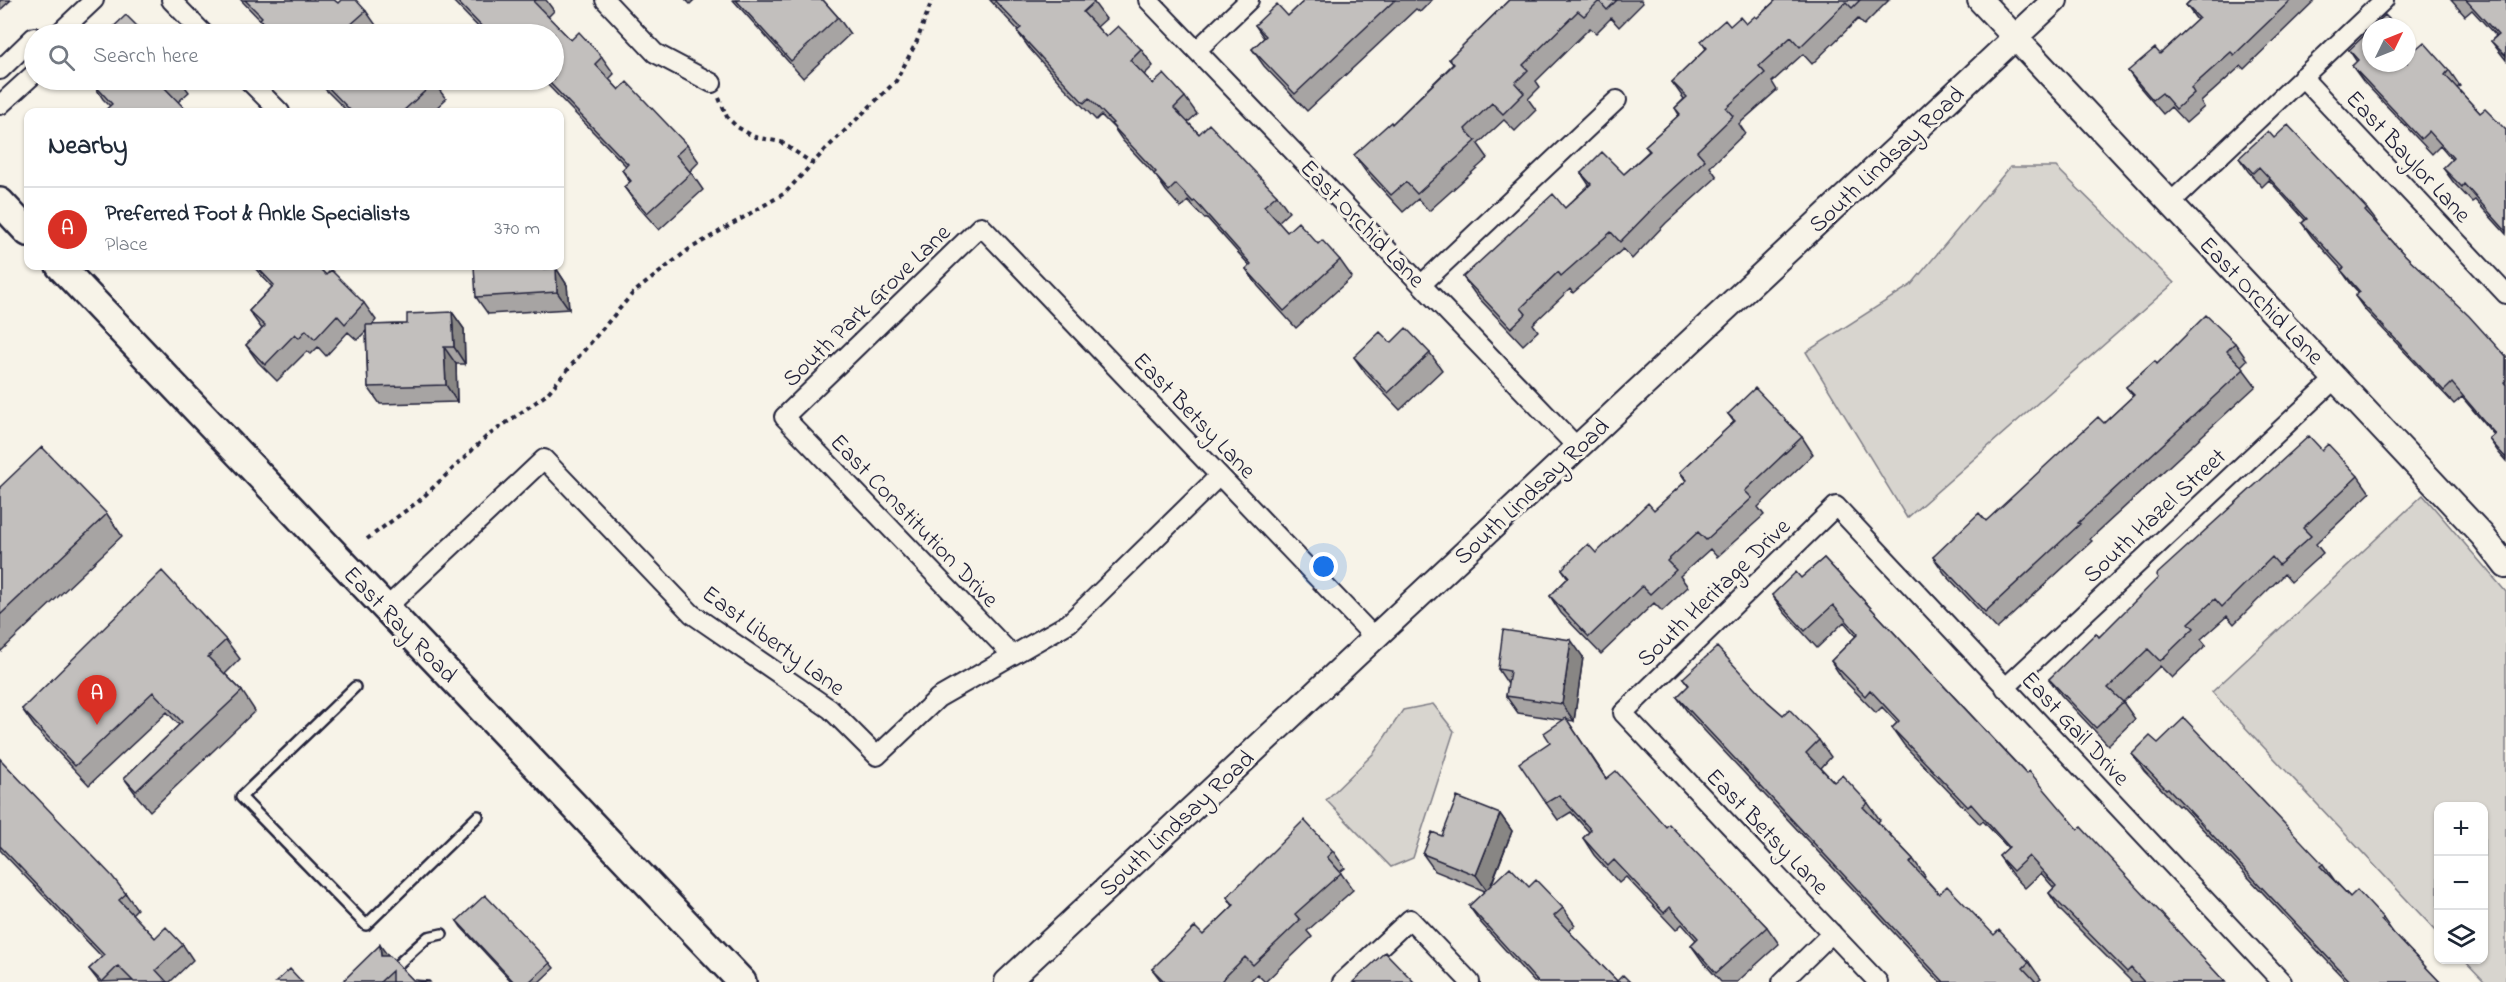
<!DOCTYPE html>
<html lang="en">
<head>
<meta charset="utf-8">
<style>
	:root { --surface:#fff; --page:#f2f2f3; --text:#1f2937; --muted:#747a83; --line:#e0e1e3; --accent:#d93025 }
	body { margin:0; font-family:"Indie Flower",sans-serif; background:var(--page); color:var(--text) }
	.controls { position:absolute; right:18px; bottom:18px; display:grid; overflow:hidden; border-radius:12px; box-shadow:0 2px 4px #0004 }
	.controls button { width:54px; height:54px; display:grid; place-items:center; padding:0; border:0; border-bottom:2px solid var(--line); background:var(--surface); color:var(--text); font:30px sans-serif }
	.compass { position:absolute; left:2362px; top:18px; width:54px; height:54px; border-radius:50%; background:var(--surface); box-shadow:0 2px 4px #0004; rotate:47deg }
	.you { position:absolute; left:1324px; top:567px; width:21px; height:21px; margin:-15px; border:4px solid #fff; border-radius:50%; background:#1a73e8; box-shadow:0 0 0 9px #1a73e833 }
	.badge { display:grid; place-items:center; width:39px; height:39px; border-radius:50%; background:var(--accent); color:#fff; font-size:20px; font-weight:700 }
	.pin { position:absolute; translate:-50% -50px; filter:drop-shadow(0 2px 3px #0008) }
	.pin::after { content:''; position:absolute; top:32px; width:21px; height:18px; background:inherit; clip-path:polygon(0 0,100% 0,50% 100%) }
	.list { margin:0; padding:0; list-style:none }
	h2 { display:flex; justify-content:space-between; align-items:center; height:78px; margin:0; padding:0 24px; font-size:26px }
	h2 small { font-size:20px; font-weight:400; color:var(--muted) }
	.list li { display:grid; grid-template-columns:39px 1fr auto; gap:18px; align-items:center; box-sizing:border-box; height:84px; padding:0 24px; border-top:2px solid var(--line) }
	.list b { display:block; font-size:22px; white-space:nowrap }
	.list p { margin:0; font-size:20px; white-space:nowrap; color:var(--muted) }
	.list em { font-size:20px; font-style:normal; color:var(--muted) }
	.icon { flex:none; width:33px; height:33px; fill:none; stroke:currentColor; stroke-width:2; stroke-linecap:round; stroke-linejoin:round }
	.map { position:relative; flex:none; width:2506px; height:982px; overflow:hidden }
	.search { position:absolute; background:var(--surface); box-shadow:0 2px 4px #0004; left:24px; top:24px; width:540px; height:66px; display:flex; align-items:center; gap:15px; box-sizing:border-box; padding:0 21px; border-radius:33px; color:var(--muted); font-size:22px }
	.panel { position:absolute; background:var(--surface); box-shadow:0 2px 4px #0004; left:24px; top:108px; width:540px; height:162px; border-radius:12px }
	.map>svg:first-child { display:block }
</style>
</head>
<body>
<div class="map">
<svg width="2506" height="982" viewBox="0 0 2506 982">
	<rect width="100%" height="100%" fill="#f7f3e8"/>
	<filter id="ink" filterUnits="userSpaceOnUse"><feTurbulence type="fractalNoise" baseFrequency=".0167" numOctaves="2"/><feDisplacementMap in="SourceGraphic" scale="12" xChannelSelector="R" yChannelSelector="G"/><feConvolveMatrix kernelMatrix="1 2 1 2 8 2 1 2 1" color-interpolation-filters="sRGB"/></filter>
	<g filter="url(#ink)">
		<!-- green -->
		<path fill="#d8d5cf" stroke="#7d7c85" stroke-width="1.5" d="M2010,167H2056L2174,283L1907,518L1806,352L1911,285Z
			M2423,495L2506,592V982H2485L2464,960H2484V806H2438V933L2212,692Z
			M1433,704L1454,731L1413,858L1391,867L1326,800L1374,753L1403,710Z"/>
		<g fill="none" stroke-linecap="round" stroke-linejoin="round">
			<!-- lane casing -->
			<g stroke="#22223b" stroke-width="14">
				<path id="lane" d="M355,687L241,797L366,925L478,816
					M396,966L428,937L442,934"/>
			</g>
			<!-- street casing -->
			<g stroke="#22223b" stroke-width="22">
				<path id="street" d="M171,0L204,34
					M605,0L655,53L712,83
					M1148,0L1577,447
					M58,34L94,0
					M1197,50L1249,0
					M0,70L34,37
					M2302,77L2506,294
					M248,80L280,112
					M0,105L34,74
					M2169,204L2384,0
					M1422,284L1617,100
					M386,608L544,459L692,614L830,709L877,756L938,698L1069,623L1219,476
					M1012,655L784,417L981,226L1374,637
					M2005,688L2336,378
					M1342,982L1410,919L1470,982
					M1782,982L1832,933
					M1878,982L1623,713L1836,506L2282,982"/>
			</g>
			<!-- secondary casing -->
			<g stroke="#22223b" stroke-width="28">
				<path id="secondary" d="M1980,0L2482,535L2506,566
					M1007,982L2055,0"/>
			</g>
			<!-- primary casing -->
			<g stroke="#22223b" stroke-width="32">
				<path id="primary" d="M0,202L28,232
					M60,266L742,982"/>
			</g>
			<!-- path -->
			<path stroke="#22223b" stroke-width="4" stroke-dasharray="4.5 4.5" stroke-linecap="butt" d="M719,98L727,117L737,127L755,137L781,142L812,163
				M367,539L419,501L486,437L546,395L633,293L688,250L785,193L825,150L896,81L917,41L932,0"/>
			<!-- lane -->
			<use href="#lane" stroke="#f7f3e8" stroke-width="9"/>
			<!-- street -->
			<use href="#street" stroke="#f7f3e8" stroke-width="18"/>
			<!-- secondary -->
			<use href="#secondary" stroke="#f7f3e8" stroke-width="24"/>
			<!-- primary -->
			<use href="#primary" stroke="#f7f3e8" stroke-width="27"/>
		</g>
		<!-- wall -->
		<path fill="#a7a4a3" stroke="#22223b" stroke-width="1.5" d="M0,0H11L0,10Z
			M241,0H334L338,3L366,11L378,28L371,34H271L262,22Z
			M452,0H546L554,11L548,17L571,40L602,57L614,74L609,79L619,90L687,145L699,162L690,171L703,190L659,230L636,204L624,187L630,182L622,170L626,166L543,80H554V34H485Z
			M686,0H694L690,4Z
			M733,0H823L838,17L850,34L803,78Z
			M990,0H1092L1106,19L1097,27L1106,37L1141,49L1153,66L1144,75L1153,84L1185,97L1197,114L1188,122L1199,134L1277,195L1289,212L1278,222L1287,232L1318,244L1340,260L1352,277L1296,328L1258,286L1246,269L1250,266L1207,218L1205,219L1188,201L1181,208L1166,191L1156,176L1123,141L1114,128L1101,115L1096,120L1062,85L1029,48L1017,31L1018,30Z
			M1305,0H1432L1420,12L1416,9L1307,111L1264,66L1252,49L1264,38L1255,25L1288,16Z
			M1509,0H1641L1643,3L1619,27L1611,18L1596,33L1590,28L1536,81L1540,87L1528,99L1536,110L1515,131L1504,120L1478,144L1488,158L1429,211L1418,199L1403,212L1366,172L1354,155L1392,124L1453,64L1449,59Z
			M1776,0H1889L1864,25L1858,19L1812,64L1803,54L1772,82L1777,90L1739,124L1745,133L1710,167L1717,177L1666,223L1632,259L1623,249L1573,293L1570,289L1533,324L1538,331L1523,345L1475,294L1463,277L1565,208L1589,185L1581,173L1624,174L1649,151L1645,146L1679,115L1675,108L1684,99L1672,82L1706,49L1701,41L1730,26L1746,24L1757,18Z
			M2191,0H2315L2244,69L2241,66L2201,102L2204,107L2186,123L2171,107L2163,114L2138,85L2128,71L2160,54L2197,20L2186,5Z
			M2451,0H2506V60L2491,41L2496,36L2472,10L2465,16Z
			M2417,48L2449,70L2460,86L2457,88L2480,113L2506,130V234L2475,200L2472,202L2454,183L2443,168L2452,160L2440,146L2432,154L2363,81L2352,66L2357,62L2349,50Z
			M94,80H180L189,92L178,102L110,106L103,99L92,82Z
			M316,80H432L446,99L432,112H348Z
			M2274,138L2367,209L2377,222L2376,223L2402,252L2506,357V461L2499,453L2489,439L2494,435L2462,397L2454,404L2365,310L2355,296L2359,293L2351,284L2341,270H2342L2312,237L2302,223L2305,220L2269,180L2262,187L2248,171L2239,158Z
			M253,266H317L326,275L364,303L376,320L372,325L407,324L452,312L464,329L465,364H456L457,402L380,404L368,387L366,331L357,340L348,332L326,356L318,347L311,354L307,351L277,381L258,362L246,345L262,329L249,311L272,287Z
			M556,268L567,285L569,309L488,314L476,297L551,269Z
			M1391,343L1430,353L1442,370L1400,410L1366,374L1354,357Z
			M2235,343L2247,360L2241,366L2256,386L2090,539L2092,541L1997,629L1945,574L1933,557L1986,521L2104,423L2133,396L2126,387L2157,364Z
			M1728,414L1802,437L1813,454L1758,507L1764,515L1717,557L1710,549L1680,576L1688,587L1662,611L1654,603L1601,654L1561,613L1550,596L1568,578L1562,569L1596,553L1654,510L1686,481L1680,472L1734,422Z
			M2322,450L2358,476L2370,493L2316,544L2323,553L2291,582L2284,574L2234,624L2227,616L2201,639L2206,645L2172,678L2160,666L2123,702L2135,719L2108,745L2061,695L2049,679Z
			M0,487L107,514L122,536L0,652Z
			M1824,558L2078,829L2225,982H2132L2060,910L2049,893L2054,888L2041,873L2025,888L2011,873L1999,856L2008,848L1983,821L1980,824L1904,745L1892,728L1897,723L1882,707L1876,713L1842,678L1831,661L1856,636L1844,622L1817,648L1784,612L1772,595L1801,578Z
			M226,640L240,659L225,674L242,691L255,711L150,811L138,797L124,778L179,725L167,712L89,785L36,729L22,709Z
			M1583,657L1574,721L1567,720L1607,779L1666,827L1767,927L1779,944L1737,982H1721L1703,962L1691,945L1696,940L1682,924L1676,930L1626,877L1619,883L1594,855L1583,838L1589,832L1571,812L1558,820L1546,803L1550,742L1564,720L1518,713L1506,696L1508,684L1498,669Z
			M1683,678L1768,702L1783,715L1819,740L1831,757L1821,768L1834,782L1868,803L1880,820L1878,822L1913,859L1925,876L1924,877L1939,894L2029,962L2041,979L2037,982H1940L1689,714L1677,697L1689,686Z
			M2158,743L2323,864L2335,881L2350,897L2383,918L2394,934L2440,982H2347L2180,805L2178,806L2144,771L2132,754Z
			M0,759L126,894L137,909L132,914L155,938L183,945L193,960L170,982L129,981L99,982L89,969L102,957L0,850Z
			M1500,814L1512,831L1491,886L1529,887L1563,908L1575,925L1568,931L1617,981L1630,982H1534L1481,923L1469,906L1485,891L1435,871L1423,854L1442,836Z
			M1333,851L1345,868L1340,872L1353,890L1307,931L1312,937L1265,982L1257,974L1249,982H1162L1152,969L1203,935L1233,906L1227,897Z
			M457,921L550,963L554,968L539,982H512L461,927Z
			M388,956L413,980L430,982H342Z"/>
		<!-- shaded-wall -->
		<path fill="#888684" stroke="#22223b" stroke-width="1.5" d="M540,266H551L552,286L540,269Z
			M556,268L567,285L569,309L557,292Z
			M452,312L464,329L465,364L454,347Z
			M444,347L456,364L457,402L446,385Z
			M1571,640L1583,657L1574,721L1562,704Z
			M1500,814L1512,831L1488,892L1476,875Z
			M380,945L391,960L381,956Z"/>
		<!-- building -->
		<path fill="#c2bfbd" stroke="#22223b" stroke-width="1.5" d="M245,0H334L338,3L341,0H356L366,11L348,27L355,34H274L260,19L262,17Z
			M456,0H536L534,2L571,40L579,32L602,57L595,64L619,90L627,82L687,145L676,155L691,173L647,213L624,187L631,181L622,170L628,164L547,80H554V34H489Z
			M736,0H823L838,17L791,61Z
			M994,0H1092L1094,2L1083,12L1106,37L1118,26L1141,49L1130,60L1153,84L1164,74L1185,97L1174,108L1199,134L1209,124L1277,195L1264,206L1287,232L1298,222L1318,244L1322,240L1340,260L1284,311L1246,269L1251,264L1195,201L1193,202L1176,184L1169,191L1154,174L1156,172L1111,124L1113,123L1089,98L1084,103L1051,68L1017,31L1021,28Z
			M1305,0H1395L1295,94L1252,49L1266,36L1255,25L1277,4L1288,16Z
			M1509,0H1617L1607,10L1599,1L1584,16L1578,11L1523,65L1528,70L1515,83L1524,93L1503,114L1492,103L1465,129L1476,141L1417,194L1406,182L1391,195L1354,155L1391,122L1392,124L1454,64L1449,59Z
			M1776,0H1860L1852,8L1846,2L1800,47L1791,37L1759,66L1765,73L1726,108L1733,116L1697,151L1705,160L1655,206L1620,242L1611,232L1561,276L1558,272L1521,308L1526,314L1511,328L1463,277L1553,194L1565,208L1591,184L1581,173L1602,152L1624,174L1650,151L1645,146L1680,114L1675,108L1687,97L1672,82L1707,48L1701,41L1725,20L1730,26L1740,17L1746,24L1755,16L1757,18Z
			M2191,0H2291L2234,55L2231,52L2191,88L2194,93L2176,109L2162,93L2153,100L2128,71L2155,48L2160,54L2199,18L2186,5Z
			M2466,0H2506V56L2491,41L2498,35Z
			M126,15L145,34H106Z
			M2385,15L2397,27H2373Z
			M2371,29V63H2407V37L2417,48L2424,42L2449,70L2445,75L2480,113L2485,109L2506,130V231L2464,184L2462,187L2443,168L2453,158L2429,131L2421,139L2352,66L2358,60L2349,50Z
			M94,80H172L164,87L188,112H103L112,104L92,82Z
			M321,80H432L435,82L402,112H352Z
			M462,108L466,112H457Z
			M2288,125L2367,209L2365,211L2402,252L2469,316L2506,357V380L2504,382L2506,385V458L2489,439L2495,434L2452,383L2444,391L2355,296L2360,292L2341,270L2344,268L2302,223L2307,219L2259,167L2253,173L2239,158L2268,131L2274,138Z
			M256,266H317L326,275L331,270L364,303L345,324L337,315L315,339L306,330L299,338L295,334L265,365L246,345L265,326L249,311L274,285Z
			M474,266H540V269L556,268L557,292L476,297Z
			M452,312L454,347H444L446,385L368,387L366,325L407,324V314Z
			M2206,315L2235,343L2227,351L2244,369L2078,523L2080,524L1985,612L1933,557L1979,513L1986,521L2098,417L2104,423L2134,395L2126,387L2155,361L2157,364Z
			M1406,328L1430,353L1388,393L1354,357L1380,332L1391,343Z
			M1755,388L1802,437L1745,491L1752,498L1706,540L1698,532L1667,561L1676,570L1650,594L1642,586L1589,637L1550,596L1569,577L1562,569L1588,544L1596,553L1648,503L1654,510L1687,480L1680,472L1735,421L1728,414Z
			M2309,436L2322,450L2328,444L2358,476L2303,528L2311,536L2279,565L2272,557L2222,607L2215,599L2189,623L2194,628L2160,661L2148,649L2108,688L2123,702L2096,728L2049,679L2096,633L2099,637L2158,578L2156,575Z
			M42,447L107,514L0,615V487Z
			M1824,558L2026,774L2029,771L2078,829L2081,827L2225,982H2144L2131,968L2127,972L2049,893L2056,886L2029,856L2013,871L1999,856L2009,847L1971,804L1968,807L1892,728L1899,721L1870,690L1865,696L1831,661L1858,634L1833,605L1805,631L1772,595L1796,572L1801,578Z
			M162,571L226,640L208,657L242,691L136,791L124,778L182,722L153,692L75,766L22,709Z
			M1503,630L1571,640L1562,704L1506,696L1510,671L1498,669Z
			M1717,647L1768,702L1783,715L1789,709L1819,740L1806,753L1834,782L1842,775L1868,803L1863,807L1913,859L1910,863L1939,894L1947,886L1994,935L1999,930L2029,962L2023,968L2036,982H1944L1677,697L1689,685L1683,678Z
			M1566,718L1606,779L1616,771L1666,827L1669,824L1767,927L1716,973L1691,945L1698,938L1670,907L1664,913L1614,860L1608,866L1583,838L1591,830L1559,795L1546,803L1519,763L1550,742L1544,733Z
			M2184,718L2323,864L2320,866L2350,897L2357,890L2383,918L2381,920L2440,982H2351L2168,788L2166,789L2132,754L2150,736L2158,743Z
			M0,759L112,876L126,894L119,900L155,938L166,927L183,945L156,970L167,982H134L118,966L102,982L89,969L104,955L0,846Z
			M1457,797L1500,814L1476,875L1423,854L1432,832L1442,836Z
			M1304,820L1333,851L1327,857L1341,873L1295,914L1300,920L1253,965L1245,957L1220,982H1165L1152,969L1195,927L1203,935L1234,905L1227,897Z
			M1510,867L1529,887L1536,880L1563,908L1554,916L1617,981L1623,975L1630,982H1538L1469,906Z
			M485,895L550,963L529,982H514L457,921Z
			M380,945L381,956H390L413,980L429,981L430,982H392V971L380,982H342Z
			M1385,952L1414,982H1353Z
			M290,969L302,982H276Z"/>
	</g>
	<g text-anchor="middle" stroke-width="6" stroke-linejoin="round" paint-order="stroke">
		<!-- street labels -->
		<g font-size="24" fill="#22223b" stroke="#f7f3e8">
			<text transform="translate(2409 156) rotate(47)" y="8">East Baylor Lane</text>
			<text transform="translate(1886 159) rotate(-43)" y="8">South Lindsay Road</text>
			<text transform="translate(1363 223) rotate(46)" y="8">East Orchid Lane</text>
			<text transform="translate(2262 300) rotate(46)" y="8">East Orchid Lane</text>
			<text transform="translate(866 305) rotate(-44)" y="8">South Park Grove Lane</text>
			<text transform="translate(1195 415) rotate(46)" y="8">East Betsy Lane</text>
			<text transform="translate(1531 491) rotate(-43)" y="8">South Lindsay Road</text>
			<text transform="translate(2154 515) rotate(-43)" y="8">South Hazel Street</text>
			<text transform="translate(915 520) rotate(46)" y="8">East Constitution Drive</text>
			<text transform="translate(1713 592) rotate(-44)" y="8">South Heritage Drive</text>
			<text transform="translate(401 624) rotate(46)" y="8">East Ray Road</text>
			<text transform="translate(774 640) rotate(36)" y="8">East Liberty Lane</text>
			<text transform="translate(2076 728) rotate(47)" y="8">East Gail Drive</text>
			<text transform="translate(1176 823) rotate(-43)" y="8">South Lindsay Road</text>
			<text transform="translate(1768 831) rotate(46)" y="8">East Betsy Lane</text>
		</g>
	</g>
</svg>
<div class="controls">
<button>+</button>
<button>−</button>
<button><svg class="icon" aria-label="layers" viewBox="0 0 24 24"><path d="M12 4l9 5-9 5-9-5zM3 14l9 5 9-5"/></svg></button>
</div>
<svg class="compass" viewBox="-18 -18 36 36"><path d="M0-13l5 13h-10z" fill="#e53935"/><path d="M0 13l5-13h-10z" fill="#747a83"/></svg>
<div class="you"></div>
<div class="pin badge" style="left:97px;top:725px">A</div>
<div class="search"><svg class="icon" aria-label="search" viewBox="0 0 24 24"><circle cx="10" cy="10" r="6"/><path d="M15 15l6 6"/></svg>Search here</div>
<section class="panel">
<h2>Nearby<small></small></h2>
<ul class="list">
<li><span class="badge">A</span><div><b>Preferred Foot &amp; Ankle Specialists</b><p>Place</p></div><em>370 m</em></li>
</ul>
</section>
</div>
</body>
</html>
